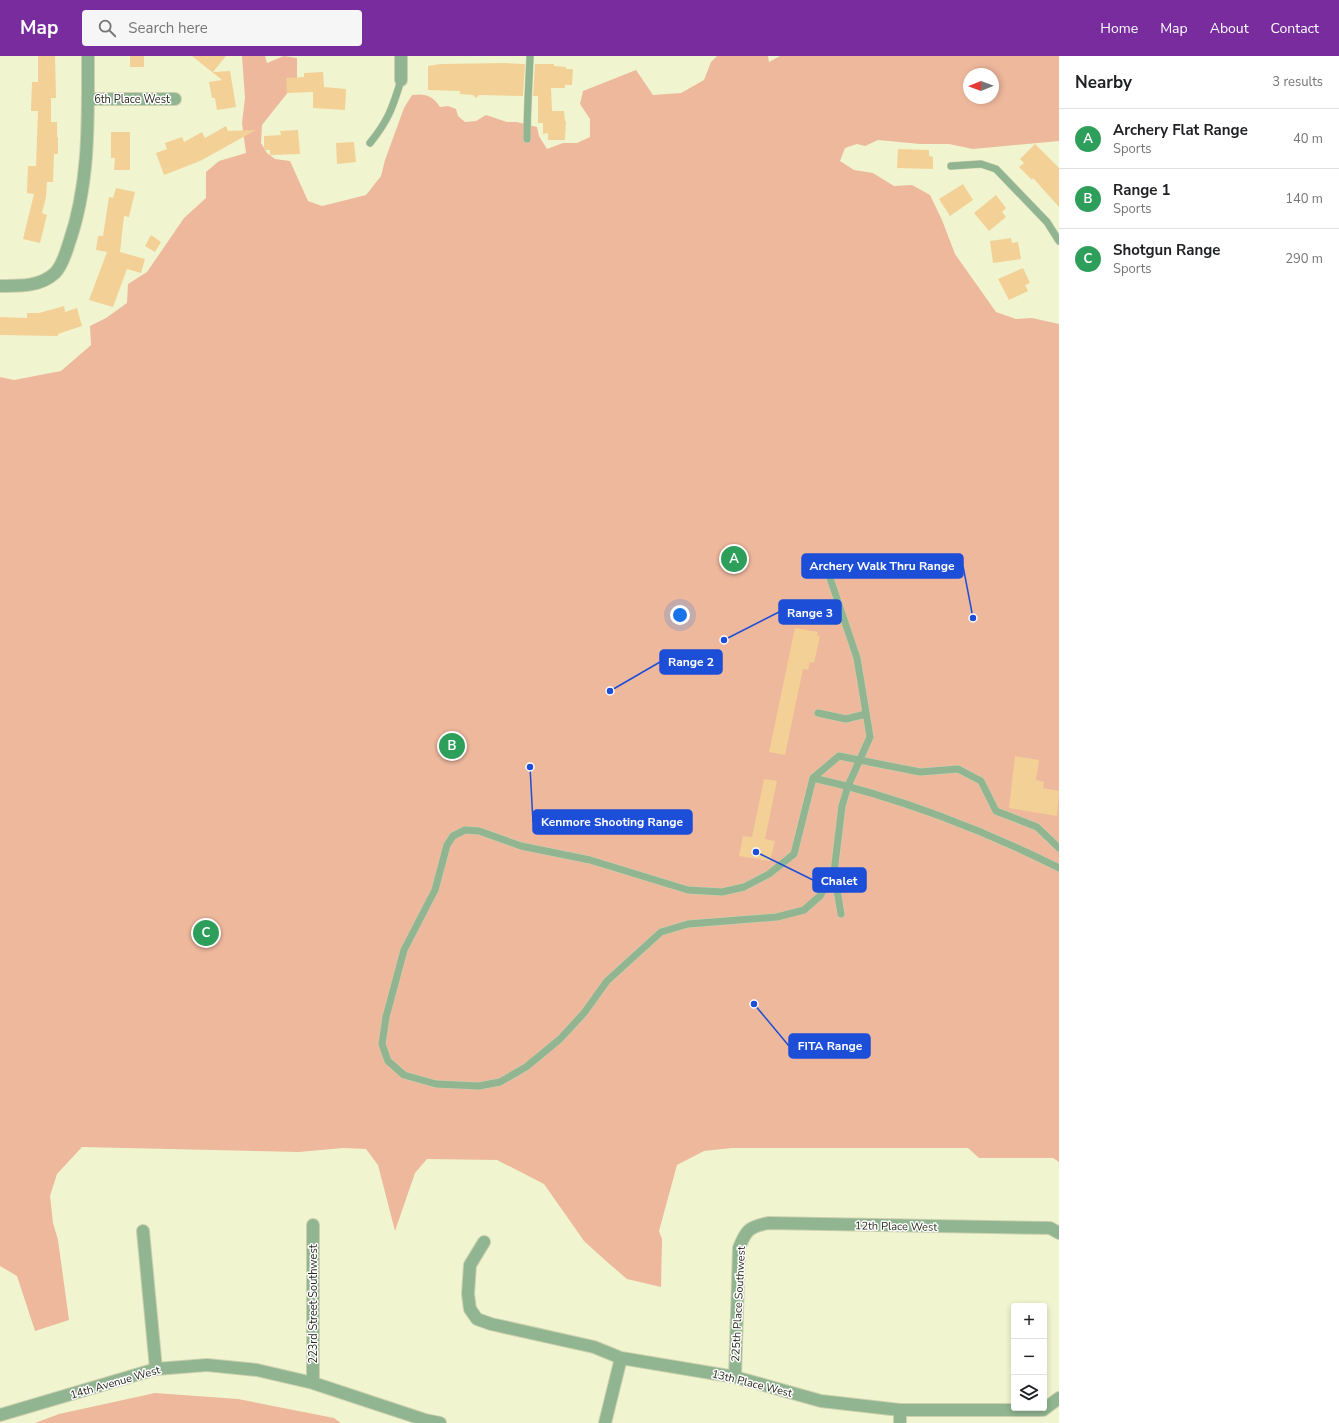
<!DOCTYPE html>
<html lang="en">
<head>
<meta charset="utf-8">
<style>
	:root { --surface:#fff; --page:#f6f6f6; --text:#202124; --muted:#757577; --line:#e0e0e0; --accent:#782c9d }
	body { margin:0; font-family:"Nunito Sans",sans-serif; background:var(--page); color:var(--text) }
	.controls { position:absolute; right:12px; bottom:12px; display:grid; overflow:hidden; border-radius:4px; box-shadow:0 2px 6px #0003 }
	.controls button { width:36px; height:36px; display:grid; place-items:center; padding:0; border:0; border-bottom:1px solid var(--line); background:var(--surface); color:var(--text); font:20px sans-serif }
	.compass { position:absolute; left:963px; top:12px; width:36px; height:36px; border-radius:50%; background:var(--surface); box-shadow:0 2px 6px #0003; rotate:269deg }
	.you { position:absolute; left:680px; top:559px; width:14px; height:14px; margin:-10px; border:3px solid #fff; border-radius:50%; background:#1a73e8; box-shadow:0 0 0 6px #1a73e833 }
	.badge { display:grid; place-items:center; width:26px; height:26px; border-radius:50%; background:var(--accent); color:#fff; font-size:13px; font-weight:700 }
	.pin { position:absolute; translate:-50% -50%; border:2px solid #fff; box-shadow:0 1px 4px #0006 }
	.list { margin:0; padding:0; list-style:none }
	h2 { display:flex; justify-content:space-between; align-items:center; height:52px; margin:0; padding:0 16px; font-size:17px }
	h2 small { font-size:13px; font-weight:400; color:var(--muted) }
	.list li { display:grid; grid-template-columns:26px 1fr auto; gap:12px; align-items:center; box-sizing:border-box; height:60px; padding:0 16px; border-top:1px solid var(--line) }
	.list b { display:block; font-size:15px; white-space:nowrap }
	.list p { margin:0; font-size:13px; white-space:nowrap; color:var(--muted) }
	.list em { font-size:13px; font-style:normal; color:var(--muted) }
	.icon { flex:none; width:22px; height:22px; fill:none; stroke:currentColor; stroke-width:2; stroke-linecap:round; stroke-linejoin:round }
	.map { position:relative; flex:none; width:1059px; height:1367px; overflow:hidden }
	header { display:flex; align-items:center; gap:24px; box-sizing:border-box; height:56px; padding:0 20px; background:var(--accent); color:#fff }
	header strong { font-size:19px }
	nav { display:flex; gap:22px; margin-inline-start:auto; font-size:14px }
	.search { width:280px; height:36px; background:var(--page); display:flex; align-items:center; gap:10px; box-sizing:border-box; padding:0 14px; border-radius:4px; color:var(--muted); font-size:15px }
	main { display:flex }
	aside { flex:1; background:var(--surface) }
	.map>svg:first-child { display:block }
</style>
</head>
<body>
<header>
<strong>Map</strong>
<div class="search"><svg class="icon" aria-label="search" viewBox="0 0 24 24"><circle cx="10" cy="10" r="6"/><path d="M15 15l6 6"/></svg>Search here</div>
<nav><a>Home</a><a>Map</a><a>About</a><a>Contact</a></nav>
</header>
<main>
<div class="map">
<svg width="1059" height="1367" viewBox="0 0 1059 1367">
	<rect width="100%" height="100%" fill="#f0f5cf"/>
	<!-- green -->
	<path fill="#eeb89d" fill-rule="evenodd" d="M242,0H265L267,7L284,0L297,2V25L262,69L261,87L267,97L275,103L290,105L308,145L322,150L366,139L381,120L385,104L404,52L412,39C426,37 433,40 440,51L448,50L456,53L458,60L465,66L476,65L486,59L507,66H517L537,71L539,80L547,93L563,87H577L590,81V63L580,48L583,35L636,14L653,39L681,37L704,24L711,6L717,0H768L769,6L780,0H1059V85L973,93L949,88H920L878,84L865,90L857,88L845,92L840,105L854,114L873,117L894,130L912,129L930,139L942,164L955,198L996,256L1016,263L1032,262L1059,268V1106L1053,1102H979L968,1092H732L704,1095L677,1109L659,1175L662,1183L661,1231L627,1223L606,1205L584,1185L544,1128L497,1104L427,1103L415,1117L395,1175L378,1109L366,1093L343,1092L299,1096L82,1091L57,1118L50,1140L53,1167L58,1184L69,1264L35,1275L17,1220L0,1210V321L14,324L61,315L91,289L90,270L106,262L127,247L128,228L147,216L184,162L206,142V116L219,105L246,97L242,67L245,42ZM969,18H993V42H969Z
		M155,1337L238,1343L334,1362L341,1367H35L59,1358Z"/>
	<!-- building -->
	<path fill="#f3d096" d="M38,0H55L56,42H51V66H57V81H58V98H54L53,126H47L46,141L42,157L47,159L40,187L23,183L34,138L27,137L28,110H36L38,55H31L32,26H38Z
		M130,0H144V11H130Z
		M192,0H226L213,16L230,15L236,51L217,54L215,42H212L209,26L222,24Z
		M504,7L525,8L523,40L479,39L476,42L473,39L460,38V35L428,34V10L440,8Z
		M535,8H554V10L566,11V13H573L572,29H565V32H551L552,55H564L565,65H566L565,84H548V77L543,78V67H538V40H533Z
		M323,16L324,31L346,33L345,54L313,52V36L287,37L286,22L304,21V17Z
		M226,70L228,75L256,74L200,105L164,119L156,97L167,93L165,87L182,81L184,86L202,76L205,82Z
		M298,74L300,98L270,99V94H264V80L281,79L280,75Z
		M111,76H130V114H114L115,102H111Z
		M354,86L356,106L337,108L336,87Z
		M1035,88L1059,112V151L1033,122L1032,124L1019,111L1024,107L1020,103Z
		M898,93L929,94V100L933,101V113L897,112Z
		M963,128L973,144L950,160L939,143Z
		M116,132L135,136L129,161L124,160L120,196L145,203L141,217L127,213L113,251L89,244L107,196L96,194L98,180H103L109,141L113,142Z
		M996,139L1006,152L1002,156L1006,161L989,175L974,157Z
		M151,179L161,186L155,196L145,190Z
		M1011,182L1012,187L1018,186L1021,203L993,207L990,185Z
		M1023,212L1030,227L1025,229L1028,235L1009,244L998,223Z
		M64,250L65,256L77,252L82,270L58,278V280L0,279V261L27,262V257H39Z
		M795,572L818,576L817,580H820L814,607L810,606L808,614L803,613L785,699L769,696Z
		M1015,700L1039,704L1036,724L1044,726L1043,732L1059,735L1057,760L1009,752Z
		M764,723L777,725L765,783L775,785L770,805L739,800L743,780L752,781Z"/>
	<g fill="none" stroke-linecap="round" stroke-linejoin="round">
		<!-- service casing -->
		<g stroke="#ccd0af" stroke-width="8">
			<path id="service" d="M527,83C527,55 529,28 530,0
				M370,87C388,65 393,51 401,24
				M951,110L981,108L996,113L1047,166L1059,185
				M830,522L857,602L870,681L848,730L842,750L834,816L841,858
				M818,657L846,663L866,658
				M813,722C895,740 984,774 1059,812
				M834,816L820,840L804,854L777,861L688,868L661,876L607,925L584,957L560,983L526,1011L500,1026L479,1030L436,1028L404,1019L388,1005L382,988L386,961L404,894L435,834L447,789L453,780L465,774L479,775L521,790L590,804L688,834L722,836L744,831L769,818L794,798L813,722L839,700L920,716L958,713L981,725L996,755L1037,771L1059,792"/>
		</g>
		<!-- minor casing -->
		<g stroke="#ccd0af" stroke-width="14">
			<path id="minor" d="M88,43H175
				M0,230C19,230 40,231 55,217C62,210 66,197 69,187C90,127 88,63 88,0
				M313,1169V1327
				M143,1175L156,1313
				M484,1186L470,1209L468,1238L470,1253L477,1263L491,1268L594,1291L621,1302L735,1321L821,1345L900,1354H1043L1059,1342
				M735,1321L739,1192C746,1174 749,1171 768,1167L1050,1172L1059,1177
				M0,1359L156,1313L207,1309L257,1314L313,1327L425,1364L440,1367
				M605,1367L621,1302
				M900,1367V1354"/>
		</g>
		<!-- tertiary casing -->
		<g stroke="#ccd0af" stroke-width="14">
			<path id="tertiary" d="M401,24V0"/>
		</g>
		<!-- service -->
		<use href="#service" stroke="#90b590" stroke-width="7"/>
		<!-- minor -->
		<use href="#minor" stroke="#90b590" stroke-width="12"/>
		<!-- tertiary -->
		<use href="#tertiary" stroke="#90b590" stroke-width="12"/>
	</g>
	<g text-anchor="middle" stroke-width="3" stroke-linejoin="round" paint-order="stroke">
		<!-- street labels -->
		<g font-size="11" fill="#282a1c" stroke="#fff">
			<text x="132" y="47">6th Place West</text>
			<text transform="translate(896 1170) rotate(1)" y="4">12th Place West</text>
			<text transform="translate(313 1248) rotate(-90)" y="4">223rd Street Southwest</text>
			<text transform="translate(738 1248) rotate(-87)" y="4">225th Place Southwest</text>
			<text transform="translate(115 1326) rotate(-16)" y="4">14th Avenue West</text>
			<text transform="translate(752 1327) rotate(14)" y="4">13th Place West</text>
		</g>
	</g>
	<!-- callouts -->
	<path fill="none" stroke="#1d4ed8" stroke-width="1.5" d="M973 562L963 510M724 584L779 556M610 635L660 606M530 711L533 766M756 796L813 824M754 948L789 990"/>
	<g fill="#1d4ed8" stroke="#fff" stroke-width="1.5">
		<circle cx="973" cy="562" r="4"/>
		<circle cx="724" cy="584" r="4"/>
		<circle cx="610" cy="635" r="4"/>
		<circle cx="530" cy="711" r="4"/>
		<circle cx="756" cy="796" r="4"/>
		<circle cx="754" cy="948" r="4"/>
	</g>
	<g fill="#1d4ed8" stroke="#1d4ed8" stroke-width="1.5">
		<rect x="802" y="498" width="161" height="24" rx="4"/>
		<rect x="779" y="544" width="62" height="24" rx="4"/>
		<rect x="660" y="594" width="62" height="24" rx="4"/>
		<rect x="533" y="754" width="159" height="24" rx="4"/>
		<rect x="813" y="812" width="53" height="24" rx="4"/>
		<rect x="789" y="978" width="81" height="24" rx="4"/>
	</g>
	<g font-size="12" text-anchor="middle" font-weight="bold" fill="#fff">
		<text x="882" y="514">Archery Walk Thru Range</text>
		<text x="810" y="561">Range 3</text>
		<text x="691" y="610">Range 2</text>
		<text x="612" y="770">Kenmore Shooting Range</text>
		<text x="839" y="829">Chalet</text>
		<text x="830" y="994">FITA Range</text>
	</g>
</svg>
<div class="controls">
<button>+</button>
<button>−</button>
<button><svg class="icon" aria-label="layers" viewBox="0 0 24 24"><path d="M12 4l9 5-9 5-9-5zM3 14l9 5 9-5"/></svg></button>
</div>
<svg class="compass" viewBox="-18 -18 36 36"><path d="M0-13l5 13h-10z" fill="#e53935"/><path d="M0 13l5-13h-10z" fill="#757577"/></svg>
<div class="you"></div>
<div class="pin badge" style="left:734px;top:503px;background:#2e9e5b">A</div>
<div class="pin badge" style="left:452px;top:690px;background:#2e9e5b">B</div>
<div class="pin badge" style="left:206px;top:877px;background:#2e9e5b">C</div>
</div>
<aside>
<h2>Nearby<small>3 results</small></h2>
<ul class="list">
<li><span class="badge" style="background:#2e9e5b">A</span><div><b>Archery Flat Range</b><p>Sports</p></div><em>40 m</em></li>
<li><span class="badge" style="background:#2e9e5b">B</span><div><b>Range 1</b><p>Sports</p></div><em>140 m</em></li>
<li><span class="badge" style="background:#2e9e5b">C</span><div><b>Shotgun Range</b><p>Sports</p></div><em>290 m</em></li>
</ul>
</aside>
</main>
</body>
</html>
